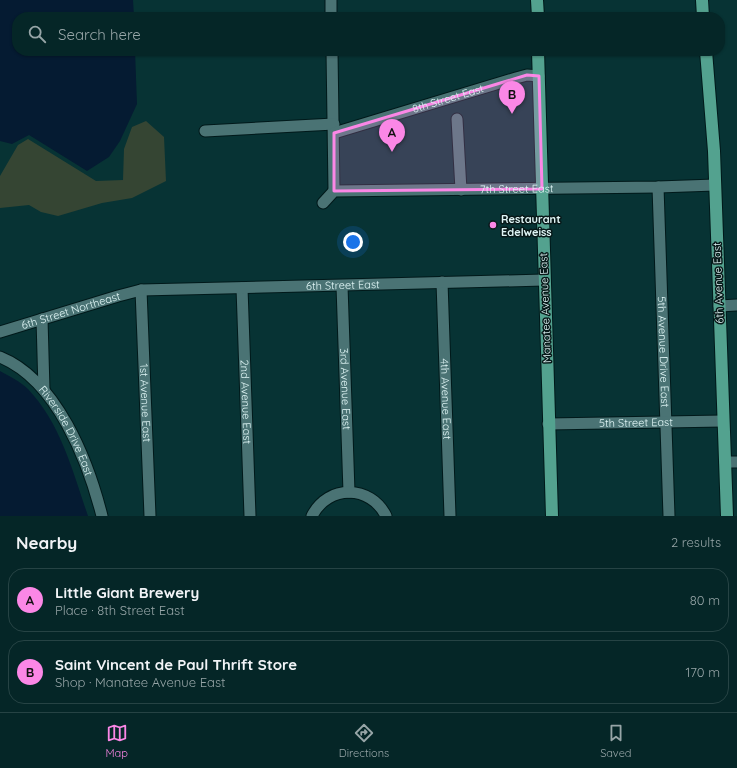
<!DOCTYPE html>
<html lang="en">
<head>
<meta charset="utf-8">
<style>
	:root { --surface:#052627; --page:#0e2e2f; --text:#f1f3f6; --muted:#97a5a7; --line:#264344; --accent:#fb87e6 }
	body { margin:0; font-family:Quicksand,sans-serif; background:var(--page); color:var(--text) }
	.you { position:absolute; left:353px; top:242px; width:14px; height:14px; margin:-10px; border:3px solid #fff; border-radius:50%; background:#1a73e8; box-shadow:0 0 0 6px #1a73e833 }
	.badge { display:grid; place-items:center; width:26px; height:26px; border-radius:50%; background:var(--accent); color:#111; font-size:13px; font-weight:700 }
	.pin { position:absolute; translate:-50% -33px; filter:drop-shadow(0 1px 2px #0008) }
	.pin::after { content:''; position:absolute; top:21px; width:14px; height:12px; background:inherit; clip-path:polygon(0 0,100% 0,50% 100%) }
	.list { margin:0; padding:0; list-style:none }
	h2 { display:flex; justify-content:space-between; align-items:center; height:52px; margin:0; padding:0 16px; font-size:17px }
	h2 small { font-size:13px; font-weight:400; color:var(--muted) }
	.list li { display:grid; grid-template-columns:26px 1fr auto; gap:12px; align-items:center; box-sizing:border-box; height:64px; margin:0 8px 8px; padding:0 8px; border:1px solid var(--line); border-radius:16px }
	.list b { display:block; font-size:15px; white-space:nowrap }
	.list p { margin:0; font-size:13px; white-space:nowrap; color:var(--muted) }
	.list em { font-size:13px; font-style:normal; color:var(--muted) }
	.icon { flex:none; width:22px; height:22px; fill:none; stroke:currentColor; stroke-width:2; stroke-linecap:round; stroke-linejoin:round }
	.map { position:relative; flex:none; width:737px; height:516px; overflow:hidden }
	.search { position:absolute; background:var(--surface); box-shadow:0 1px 3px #0004; left:12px; right:12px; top:12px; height:44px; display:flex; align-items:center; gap:10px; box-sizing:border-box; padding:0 14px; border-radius:16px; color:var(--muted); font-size:15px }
	.sheet { height:196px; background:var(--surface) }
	nav { display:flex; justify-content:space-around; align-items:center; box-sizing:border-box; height:56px; border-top:1px solid var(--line); background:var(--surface); font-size:11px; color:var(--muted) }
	nav a { display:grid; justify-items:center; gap:2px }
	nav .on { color:var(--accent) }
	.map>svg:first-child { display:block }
</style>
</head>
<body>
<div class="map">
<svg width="737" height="516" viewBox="0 0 737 516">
	<rect width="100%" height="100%" fill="#073334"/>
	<!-- green -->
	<path fill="#354533" d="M146,121L164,137L166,181L132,198L102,203L58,216L41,212L29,205L0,208V176L18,145L28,139L96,181L123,180L124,149L132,127Z"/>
	<!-- water -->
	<path fill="#051b32" d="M0,0H133L134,17H17V51H135L137,104L120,141L109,157L87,171L29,135L12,144L0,141Z
		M0,371C9,376 21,382 28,389C61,424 73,472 88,516H0Z"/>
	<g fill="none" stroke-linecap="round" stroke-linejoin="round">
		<!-- minor casing -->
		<g stroke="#00191a" stroke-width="13">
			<g id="minor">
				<path d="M331,0V17"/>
				<path d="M332,51L334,191"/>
				<path d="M457,119L461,190"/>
				<path d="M205,131L334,124"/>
				<path id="s1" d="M334,133L516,78L527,75L539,76"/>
				<path id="s2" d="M658,187L669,516"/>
				<path id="s3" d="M323,203L334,191L658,187L715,185"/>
				<path id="s4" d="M442,282L450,516"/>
				<path id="s5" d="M342,286L349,492"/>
				<path id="s6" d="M242,288L250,516"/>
				<path id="s7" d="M141,290L150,516"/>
				<path d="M719,306L737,305"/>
				<path d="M42,319L44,390"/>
				<path id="s8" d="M0,332L118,296L141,290L544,280"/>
				<path id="s9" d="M0,357C57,380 88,461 102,516"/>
				<path id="s10" d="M548,424L723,421"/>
				<path d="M725,462H737"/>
				<path d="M312,516C328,484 371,485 386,516"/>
			</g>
		</g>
		<!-- major casing -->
		<g stroke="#00191a" stroke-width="14">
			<path id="major" d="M537,0L538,17
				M702,0L703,17
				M538,51L552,516
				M706,51L714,151L727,516"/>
		</g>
		<!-- minor -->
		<use href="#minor" stroke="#4a7374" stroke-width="11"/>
		<!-- major -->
		<use href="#major" stroke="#53a28f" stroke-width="12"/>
	</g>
	<!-- marked area -->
	<path fill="#fb87e6" fill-opacity="0.2" stroke="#fb87e6" stroke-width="3" stroke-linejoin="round" d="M527,75L539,76L542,189L334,191V133Z"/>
	<!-- markers -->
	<circle fill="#fb87e6" stroke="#071818" stroke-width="1.5" cx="493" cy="225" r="4"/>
	<g text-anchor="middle" stroke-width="3" stroke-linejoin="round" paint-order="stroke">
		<!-- street labels -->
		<g font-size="11" fill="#dff5f5" stroke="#071818">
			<text dy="4" stroke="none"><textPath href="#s1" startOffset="119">8th Street East</textPath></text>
			<text dy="4" stroke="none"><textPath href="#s3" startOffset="199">7th Street East</textPath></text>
			<text transform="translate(718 283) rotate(-92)" y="4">6th Avenue East</text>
			<text dy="4" stroke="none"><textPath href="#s8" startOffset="349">6th Street East</textPath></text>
			<text transform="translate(545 308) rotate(-92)" y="4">Manatee Avenue East</text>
			<text dy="4" stroke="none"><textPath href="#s8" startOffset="74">6th Street Northeast</textPath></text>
			<text dy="4" stroke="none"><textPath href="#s2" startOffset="165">5th Avenue Drive East</textPath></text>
			<text dy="4" stroke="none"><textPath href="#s5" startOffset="103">3rd Avenue East</textPath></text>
			<text dy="4" stroke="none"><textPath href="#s4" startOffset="117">4th Avenue East</textPath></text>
			<text dy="4" stroke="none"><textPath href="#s6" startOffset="114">2nd Avenue East</textPath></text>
			<text dy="4" stroke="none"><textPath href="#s7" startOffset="113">1st Avenue East</textPath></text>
			<text dy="4" stroke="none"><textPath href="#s10" startOffset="88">5th Street East</textPath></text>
			<text dy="4" stroke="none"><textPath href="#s9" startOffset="102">Riverside Drive East</textPath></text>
		</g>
		<!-- poi labels -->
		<g font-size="11" font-weight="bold" fill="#dff5f5" stroke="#071818" text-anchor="start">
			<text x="501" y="223">Restaurant<tspan x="501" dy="13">Edelweiss</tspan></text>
		</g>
	</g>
</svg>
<div class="you"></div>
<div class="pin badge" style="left:392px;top:152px">A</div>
<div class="pin badge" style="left:512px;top:114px">B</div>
<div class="search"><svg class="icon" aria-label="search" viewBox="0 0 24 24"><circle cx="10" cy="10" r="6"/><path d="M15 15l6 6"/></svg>Search here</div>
</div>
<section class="sheet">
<h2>Nearby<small>2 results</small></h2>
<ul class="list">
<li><span class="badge">A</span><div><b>Little Giant Brewery</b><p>Place · 8th Street East</p></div><em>80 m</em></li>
<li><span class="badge">B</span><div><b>Saint Vincent de Paul Thrift Store</b><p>Shop · Manatee Avenue East</p></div><em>170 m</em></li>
</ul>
</section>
<nav>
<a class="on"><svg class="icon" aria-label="map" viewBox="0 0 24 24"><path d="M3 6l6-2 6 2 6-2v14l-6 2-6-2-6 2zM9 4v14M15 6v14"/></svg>Map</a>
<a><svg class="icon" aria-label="directions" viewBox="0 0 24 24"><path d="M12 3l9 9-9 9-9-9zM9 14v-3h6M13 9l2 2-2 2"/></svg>Directions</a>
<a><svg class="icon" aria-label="saved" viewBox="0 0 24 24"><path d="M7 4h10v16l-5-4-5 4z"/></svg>Saved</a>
</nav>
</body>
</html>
